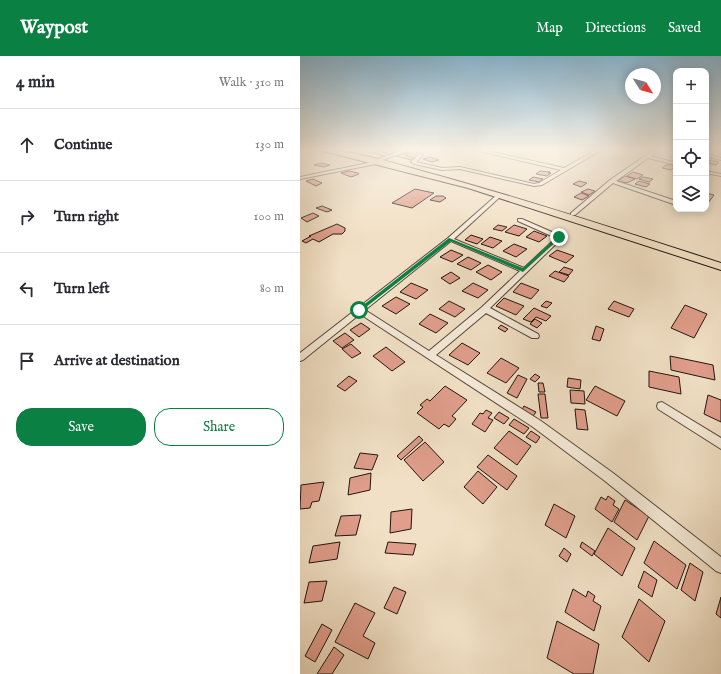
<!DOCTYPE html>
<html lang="en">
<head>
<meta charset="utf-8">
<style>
	:root { --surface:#fff; --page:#f7f7f7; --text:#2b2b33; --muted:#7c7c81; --line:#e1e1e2; --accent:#0b8043 }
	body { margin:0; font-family:"IM FELL English",serif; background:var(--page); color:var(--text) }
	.controls { position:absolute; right:12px; top:12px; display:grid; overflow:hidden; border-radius:8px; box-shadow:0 2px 10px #0003 }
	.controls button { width:36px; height:36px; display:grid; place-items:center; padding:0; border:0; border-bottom:1px solid var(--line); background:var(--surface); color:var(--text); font:20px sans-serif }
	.compass { position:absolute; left:325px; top:12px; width:36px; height:36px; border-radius:50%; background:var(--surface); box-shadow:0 2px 10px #0003; rotate:127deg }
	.stop { position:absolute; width:12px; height:12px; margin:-9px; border:3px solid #0b8043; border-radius:50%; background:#fff }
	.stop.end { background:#0b8043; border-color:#fff; box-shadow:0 1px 4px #0008 }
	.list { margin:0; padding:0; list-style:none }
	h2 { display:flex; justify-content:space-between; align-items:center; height:52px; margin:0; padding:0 16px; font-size:17px }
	h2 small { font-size:13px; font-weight:400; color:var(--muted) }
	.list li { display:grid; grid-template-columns:26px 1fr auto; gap:12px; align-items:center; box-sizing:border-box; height:72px; padding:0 16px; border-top:1px solid var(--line) }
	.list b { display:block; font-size:15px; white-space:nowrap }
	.list em { font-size:13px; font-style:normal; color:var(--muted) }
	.actions { display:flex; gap:8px; padding:12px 16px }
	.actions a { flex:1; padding:9px 0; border:1px solid var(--accent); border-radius:16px; text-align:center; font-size:14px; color:var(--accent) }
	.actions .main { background:var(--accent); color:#fff }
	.icon { flex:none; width:22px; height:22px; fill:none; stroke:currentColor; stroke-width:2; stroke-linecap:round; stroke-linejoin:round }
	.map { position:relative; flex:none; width:421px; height:618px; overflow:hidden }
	header { display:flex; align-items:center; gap:24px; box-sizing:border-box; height:56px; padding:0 20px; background:var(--accent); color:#fff }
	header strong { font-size:19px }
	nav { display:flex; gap:22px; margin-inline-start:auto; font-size:14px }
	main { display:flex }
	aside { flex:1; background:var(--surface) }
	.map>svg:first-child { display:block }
</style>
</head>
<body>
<header>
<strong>Waypost</strong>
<nav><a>Map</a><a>Directions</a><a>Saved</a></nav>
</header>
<main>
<aside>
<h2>4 min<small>Walk · 310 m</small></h2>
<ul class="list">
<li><svg class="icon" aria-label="ahead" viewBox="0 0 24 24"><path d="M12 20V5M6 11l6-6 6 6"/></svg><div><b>Continue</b></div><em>130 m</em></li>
<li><svg class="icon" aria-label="right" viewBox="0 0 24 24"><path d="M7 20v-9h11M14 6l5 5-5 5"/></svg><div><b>Turn right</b></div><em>100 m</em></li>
<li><svg class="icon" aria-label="left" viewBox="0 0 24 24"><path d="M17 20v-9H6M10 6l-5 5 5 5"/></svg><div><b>Turn left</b></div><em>80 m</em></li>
<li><svg class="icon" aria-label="arrive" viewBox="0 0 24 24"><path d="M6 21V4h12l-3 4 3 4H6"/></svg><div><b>Arrive at destination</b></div></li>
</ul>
<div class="actions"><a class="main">Save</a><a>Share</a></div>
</aside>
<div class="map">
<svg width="421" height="618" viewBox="0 0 421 618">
	<rect width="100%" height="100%" fill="#f1e0c5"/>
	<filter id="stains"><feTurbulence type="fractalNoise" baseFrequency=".005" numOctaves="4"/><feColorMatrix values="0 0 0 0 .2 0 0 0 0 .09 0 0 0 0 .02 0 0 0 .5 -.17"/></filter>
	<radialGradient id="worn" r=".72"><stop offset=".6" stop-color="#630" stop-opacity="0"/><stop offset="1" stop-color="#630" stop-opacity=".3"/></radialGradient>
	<!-- building -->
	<path fill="#e09e8b" stroke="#221510" d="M106,96L111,97L105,99L116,102L111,104L96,100Z
		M130,101L139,104L132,106L123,103Z
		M410,104L419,106L416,109L407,107Z
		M20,107L30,109L24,111L14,109Z
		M368,108L376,110L371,114L362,112Z
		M49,115L58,117L59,118L51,121L41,117Z
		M240,115L250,116L248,117H251L247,120L236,118Z
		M333,116L343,119L337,123L327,120Z
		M325,120L335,123L327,127L318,125Z
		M233,121L243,123L239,126L229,124Z
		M343,121L353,123L349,126L339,123Z
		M13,123L22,127L16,130L6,125Z
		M279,125L287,127L281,131L273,128Z
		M339,125L350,128L346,131L335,128Z
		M115,133L134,137L112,152L92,147Z
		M288,133L295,135L289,139L281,136Z
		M281,137L289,140L282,144L274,141Z
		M406,137L414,139L408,147L406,146Z
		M136,140H143L146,142L140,146L130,144Z
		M22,150L32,154L27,156L16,152Z
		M13,157L19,160L7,166L1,162Z
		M37,168L45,172V175L42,178H33L19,186L13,183L6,187L2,185L11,180H9Z
		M198,169L207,171L202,175L193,173Z
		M214,169L227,173L219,180L205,176Z
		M234,175L247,180L239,186L226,181Z
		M171,179L183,183L177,188L165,184Z
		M190,181L202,185L193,192L181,188Z
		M214,188L227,193L216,201L203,195Z
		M151,194L163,199L152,206L140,201Z
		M257,194L274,200L266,207L249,200Z
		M168,201L181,207L171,214L157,208Z
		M188,209L202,216L191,224L176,216Z
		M264,211L273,214L269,219L259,216Z
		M255,215L269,220L264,226L249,220Z
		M151,216L160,222L150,228L141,222Z
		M111,227L128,234L116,243L100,236Z
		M173,227L188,234L178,242L162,235Z
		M221,227L239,234L231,243L213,236Z
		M96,241L110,248L96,258L82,250Z
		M204,242L224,250L216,259L196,250Z
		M149,245L165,253L155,261L139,253Z
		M246,245L252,247L247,252L241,250Z
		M314,245L334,253L329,261L308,253Z
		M385,249L407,258L394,282L371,272Z
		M234,252L251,260L246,265L236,261L231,266L223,263Z
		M130,258L148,267L136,277L119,268Z
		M235,263L242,267L237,272L230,268Z
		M61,267L70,273L59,281L50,274Z
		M201,269L208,273L205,276L198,272Z
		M296,270L304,273L300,285L292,283Z
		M45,277L54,284L42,292L33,285Z
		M162,287L180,297L168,309L149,299Z
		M51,288L61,297L52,302L42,293Z
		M86,291L105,306L92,315L73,300Z
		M370,300L413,309L415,324L371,314Z
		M201,302L219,312L206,327L187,317Z
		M349,315L379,321L381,338L349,331Z
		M235,318L240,321L235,326L230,323Z
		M218,319L227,323L217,342L207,337Z
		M49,320L57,325L45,335L37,330Z
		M268,322L281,324L280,333L267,331Z
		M238,327H243L245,336H239Z
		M145,330L167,344L152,360L156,363L149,371L144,368L139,373L117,357L123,351L120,349L127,343L130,345Z
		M295,330L325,345L317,360L286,344Z
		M270,334L284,335L285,348L271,347Z
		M238,338H245L248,362H241Z
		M408,339L421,344V366L404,358Z
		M224,350L236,356L231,363L220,357Z
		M275,353L285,354L288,374L277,373Z
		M186,354L192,357L188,362L193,364L185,376L172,368L180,357L183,358Z
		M199,356L209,362L204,368L194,362Z
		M214,363L229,372L224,378L209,369Z
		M209,375L231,390L217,409L194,392Z
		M231,375L240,381L236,387L226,381Z
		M119,380L123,384L101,404L97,400Z
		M125,386L144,406L123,425L104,404Z
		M60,397L78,399L72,414L54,412Z
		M188,399L217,420L207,434L177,411Z
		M178,415L197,431L183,448L164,431Z
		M71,417L70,434L48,439L50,422Z
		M24,426L19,445L12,446L10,452L0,453L1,429Z
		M308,440L315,445L313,449L319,453L312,466L295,453L301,441L306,444Z
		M325,444L349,460L337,484L314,466Z
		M254,448L275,460L266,482L245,469Z
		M112,453L111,473L90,477L91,456Z
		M61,459L56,479L35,480L41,460Z
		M308,472L335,492L322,520L294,498Z
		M354,485L386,509L377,533L344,507Z
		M40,486L37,503L9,507L13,490Z
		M88,486L116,488L113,499L85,497Z
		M282,486L295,495L292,500L280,491Z
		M264,492L271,498L267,506L259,500Z
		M390,507L403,516L395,545L381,534Z
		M344,515L357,524L352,541L338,531Z
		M27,525L22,545L4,547L9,526Z
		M94,531L106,536L97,558L84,552Z
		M273,533L286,541L288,535L295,540L293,545L301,550L294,575L265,556Z
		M421,541V562L416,558Z
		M339,543L365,565L349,606L322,581Z
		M55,547L75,557L63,580L75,587L68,603L35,586Z
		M257,565L299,588L293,618H274L247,602Z
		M22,568L32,574L15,606L5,600Z
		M34,591L44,599L32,618H17Z"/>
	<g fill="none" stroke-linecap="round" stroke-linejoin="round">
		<!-- minor casing -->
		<g stroke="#56483d" stroke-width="2">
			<path id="minor" d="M67,93H74L89,99L105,93H111L123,99L116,106L142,112L160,111L234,128L239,127L261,114L170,93H179L264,112L298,93H303L242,129L234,130L160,113L142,114L114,108L111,106L118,99L107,95L80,105L81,107L0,123V121L78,105V103L86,100Z
				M355,93H360L351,100L376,107V109L348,102L316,125L376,145V149L313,127L275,159H271V157L310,124Z
				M406,98L421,102V104L406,100Z
				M406,115L421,118V120L406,117Z
				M198,138L202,139L154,183L224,212L256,182L218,165V163H222L261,180L260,184L190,252L238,278L239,280L238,282H232L186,257L136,299L241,365L313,417L421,501V517L416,515L305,425L233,371L60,258L3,304L0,305V297L148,182ZM151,185L220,215L182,251L129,295L65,254Z
				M362,346L421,382V393L358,353L357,350L358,347Z"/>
		</g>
		<!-- trunk casing -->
		<g stroke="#221510" stroke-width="2">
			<path id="trunk" d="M15,93C53,93 102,110 140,120C234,146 328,177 421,207V214L168,132Z"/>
		</g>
		<!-- minor -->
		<use href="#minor" fill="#f6ebd9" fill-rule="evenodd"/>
		<!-- trunk -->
		<use href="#trunk" fill="#f1e0c5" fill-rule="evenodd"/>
	</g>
	<!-- sky -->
	<linearGradient id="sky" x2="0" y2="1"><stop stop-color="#89b8d4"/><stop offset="0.52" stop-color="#f9f1e5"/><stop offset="1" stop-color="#f9f1e5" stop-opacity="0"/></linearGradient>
	<rect width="421" height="180" fill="url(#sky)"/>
	<!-- route -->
	<path fill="#0b8043" d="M259,179L260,182L223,216L151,185L61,255L57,254L149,182L223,212Z"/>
	<rect width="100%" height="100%" filter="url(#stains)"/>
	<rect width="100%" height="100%" fill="url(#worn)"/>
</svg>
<div class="controls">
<button>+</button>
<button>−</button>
<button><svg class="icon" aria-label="locate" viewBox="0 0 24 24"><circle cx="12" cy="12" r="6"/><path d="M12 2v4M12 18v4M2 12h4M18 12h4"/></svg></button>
<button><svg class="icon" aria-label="layers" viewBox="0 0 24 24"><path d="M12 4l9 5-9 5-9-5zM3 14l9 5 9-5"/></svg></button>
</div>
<svg class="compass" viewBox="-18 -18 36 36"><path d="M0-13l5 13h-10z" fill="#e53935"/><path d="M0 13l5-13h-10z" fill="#7c7c81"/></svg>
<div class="stop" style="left:59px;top:254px"></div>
<div class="stop end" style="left:259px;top:181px"></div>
</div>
</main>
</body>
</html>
